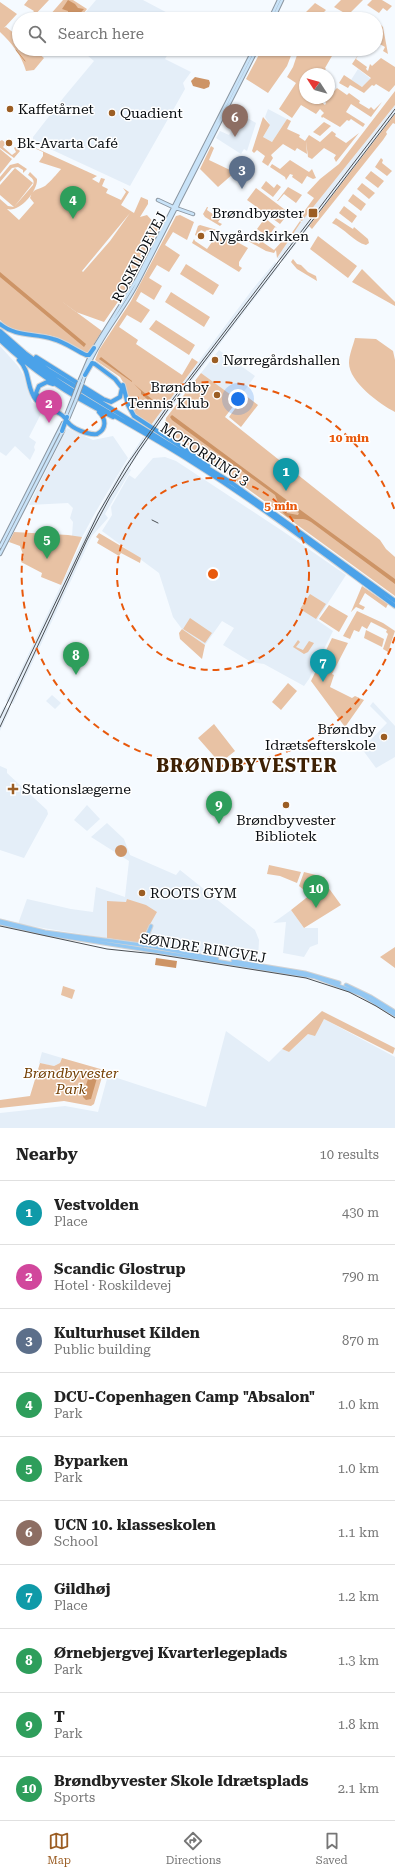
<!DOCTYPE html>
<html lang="en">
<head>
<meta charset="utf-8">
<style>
	:root { --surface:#fff; --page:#f6f6f6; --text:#222; --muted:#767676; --line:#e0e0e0; --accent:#9b5d23 }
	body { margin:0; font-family:"Roboto Serif",serif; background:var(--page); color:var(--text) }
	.compass { position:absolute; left:299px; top:68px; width:36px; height:36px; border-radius:50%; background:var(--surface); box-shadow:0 1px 3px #0004; rotate:306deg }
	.you { position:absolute; left:238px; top:399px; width:14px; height:14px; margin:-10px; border:3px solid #fff; border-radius:50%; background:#1a73e8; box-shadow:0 0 0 6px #1a73e833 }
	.badge { display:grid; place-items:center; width:26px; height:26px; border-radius:50%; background:var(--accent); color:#fff; font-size:13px; font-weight:700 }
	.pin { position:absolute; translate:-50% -33px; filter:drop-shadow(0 1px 2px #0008) }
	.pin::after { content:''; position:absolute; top:21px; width:14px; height:12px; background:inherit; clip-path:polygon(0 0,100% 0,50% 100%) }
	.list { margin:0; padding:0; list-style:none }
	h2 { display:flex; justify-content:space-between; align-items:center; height:52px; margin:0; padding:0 16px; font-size:17px }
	h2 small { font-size:13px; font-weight:400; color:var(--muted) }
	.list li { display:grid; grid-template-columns:26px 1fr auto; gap:12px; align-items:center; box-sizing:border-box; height:64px; padding:0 16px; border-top:1px solid var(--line) }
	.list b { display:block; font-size:15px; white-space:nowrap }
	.list p { margin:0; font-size:13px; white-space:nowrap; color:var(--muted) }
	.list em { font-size:13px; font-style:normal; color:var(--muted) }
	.icon { flex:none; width:22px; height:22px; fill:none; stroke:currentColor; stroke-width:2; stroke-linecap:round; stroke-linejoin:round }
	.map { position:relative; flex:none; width:395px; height:1128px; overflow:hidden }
	.search { position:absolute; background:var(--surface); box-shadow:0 1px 3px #0004; left:12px; right:12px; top:12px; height:44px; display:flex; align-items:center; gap:10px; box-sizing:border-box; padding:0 14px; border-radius:22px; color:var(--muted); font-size:15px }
	.sheet { height:692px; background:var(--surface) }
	nav { display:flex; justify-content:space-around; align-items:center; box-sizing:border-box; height:56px; border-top:1px solid var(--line); background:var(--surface); font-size:11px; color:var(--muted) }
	nav a { display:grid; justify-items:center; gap:2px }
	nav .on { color:var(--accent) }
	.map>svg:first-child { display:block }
</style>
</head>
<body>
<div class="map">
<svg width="395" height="1128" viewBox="0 0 395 1128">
	<rect width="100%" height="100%" fill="#f5faff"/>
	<!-- built -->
	<path fill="#e4eef8" d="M96,0H143L179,19H80Z
		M80,49H171L165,59L191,72L183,83L185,89L130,186L33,141V137L64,97L94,61Z
		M358,69L371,79L362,87L351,80Z
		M395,105V114L283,261L277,258L301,222Z
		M268,109L287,119L272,142L263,137L270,125L265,117Z
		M244,116L256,123L247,151L244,149L241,154L216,138L220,131L229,135L232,130L234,131Z
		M275,262L280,265L156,428L151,425L252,290Z
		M0,346L18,366L24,376L32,402L44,408L29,437L36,442L34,447L35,450L30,460L15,446L6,456L0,452Z
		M219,350L255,376L238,400L201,373Z
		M67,428L93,440L113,436L128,458L95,513L81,539L72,536L73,522L70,518L73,508L68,503L29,505Z
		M143,437L148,440L129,468L131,470L105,514L108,518L92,536L13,704L6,701L83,539L118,476Z
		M165,457L176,461L281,530L346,575L317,620L333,631L309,679L304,686L264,664L251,662L223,645L234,628L222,621L205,645L182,629L173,617L159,573L102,531L112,515L111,507L129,475L135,479L153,458Z
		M52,695L61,703L55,709L46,701Z
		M373,702L395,726V757L376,768L362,749L387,723L370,706Z
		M4,706L10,710L0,731V714Z
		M0,766L7,769V773L47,810L48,814L24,858L0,850Z
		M87,805L100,819L87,831L74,820Z
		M107,823L124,839L130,855L176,875L180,870L255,930L259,940L258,961L255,962L18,924L27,899L71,909L93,912L96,887L125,897L129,861L91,837Z
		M291,910L304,928H318V944L310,947L304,957L283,953L286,922L273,923Z
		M324,1019L395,1057V1128H0V1113L65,1106L98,1112L108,1075L206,1107L226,1031L269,1062L282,1049L289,1052Z
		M42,1052L62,1058L60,1063L54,1066L39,1063Z"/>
	<!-- green -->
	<path fill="#e8c2a4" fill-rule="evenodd" d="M28,0H49L31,19L29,17L34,11L24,5Z
		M63,0H73L87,9L79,19H49V16Z
		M341,0H363L348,15L334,7Z
		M372,0H382L392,6L387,11L383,8L379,13L367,5Z
		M0,2L17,14L4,28L6,27L19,37V49H33L44,58L34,70L26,71C22,56 11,42 0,32Z
		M315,3L326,10L317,19H312L304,14Z
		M381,25L383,27L388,54L383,51L385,47L376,42V27Z
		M262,49H278L292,53L287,66L268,93L246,79Z
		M299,49H336L325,68L326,69L321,74H305V98H317L325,105L326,103L324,100L329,98V96L337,88L347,95L349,93L360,101L359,103L369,109L371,107L374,110L382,102L371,117L351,104L346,112L365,124L363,127L351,119L349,121L347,120L340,127L323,117L322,118L321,116L324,113L320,109L316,114L301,105L292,118L279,109L296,83L287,77L293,67Z
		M358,55L356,59L367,67L366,69L368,71L370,64L372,66L381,58L395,67V85L389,92L376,84L374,86L372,85L364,93L350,85L348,88L339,83L344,75L362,87L371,78L352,64Z
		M395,91V105L302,221L300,220L304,214L303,213L314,198L307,193L320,179L339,164Z
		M395,114V124L393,123L386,132L387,134L383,140L312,229L309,226Z
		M263,117L270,125L263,137L272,142L287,119L291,121L287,129L300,135L299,137L305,141L309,135L320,142L332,131L336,134L335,136L346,143L359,133L336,162L334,158L336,155L324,148L312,159L308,157L306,141L307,154L297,148L295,151L283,144L271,155L273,158L268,166L262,162L265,156L257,150L254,153L252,151Z
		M324,122L331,126L320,136L313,132Z
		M2,140L6,143L3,147L12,155L16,152L14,148L15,147L20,151L14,158L0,148V141Z
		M29,145L97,176L92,179L99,183L101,178L105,179L102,186L108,189L106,193L121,200L126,192L123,188L129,192L121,205L134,213L141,197L148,200V204L140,217L147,215L155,224V227H157L163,218L151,244L148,247L124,293L104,322L76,312L60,300L102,331L87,355C77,348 66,341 55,337C35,330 16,337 0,320V199L8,206L14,207L0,195V185L15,168L33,183L14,207L33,185C35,180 32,178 28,175L30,172L37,179C38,191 19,213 7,209L19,220L34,203L30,198C33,188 38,190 45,186C47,185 59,172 61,169L39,162L43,156V152L32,147L29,148ZM130,213L110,241L83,272L82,271Z
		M211,146L214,148L209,160L230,170L229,172L233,174L218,187L200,169Z
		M0,149L12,159L0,174Z
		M381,158L383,160L382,163L392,171L387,176L375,167Z
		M290,160L309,172L312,169L316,178L313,179L307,176L302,184L292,177L293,175L290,174L286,180L285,177L270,167L272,164L280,169Z
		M18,163L27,169L23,173V170L18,167L12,168L0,182V177L10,165Z
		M371,171L384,181L378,188L365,178Z
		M266,181L274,188L277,184L281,187L273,197L261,188Z
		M362,183L375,193L369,199L357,189Z
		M288,187L302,195L296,203L284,194L278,201H277Z
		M256,188L288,212V214L280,224L247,200Z
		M353,194L366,204L361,211L348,201Z
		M344,206L357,216L352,223L339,213Z
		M207,207H208L207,210L220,219L218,222L222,224L220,226L205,217L203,214Z
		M180,215L194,222L187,240L173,232L165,245L180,255L169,272L157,265L149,278L162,286L154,300L141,292L136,301L150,310L141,323L127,315L119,327L138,340L136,344L182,375L192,358L198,362L151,425L136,414L129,405L126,387L120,377L95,360L99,350L131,301L176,216Z
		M265,218L277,228L275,227L268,237L257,229Z
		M336,218L353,229L354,227L368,239L369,243L366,245C354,242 344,228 332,223Z
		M300,221L301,222L277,258L276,250L274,253L266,251L241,237L242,234L259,244L261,241L274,250L287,236L289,237Z
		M200,225L217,230L212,239L214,234L207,230L205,232L201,230L197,236L195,235L198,226Z
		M219,232L248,248L239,262V266L242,268L239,272L192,243L194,239L195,241L207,249Z
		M318,236L357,266L348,278L310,249Z
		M293,259L297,264L301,265L308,272L316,276L317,281L297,269L291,262Z
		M186,264L219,285L213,295L180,274Z
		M362,269L395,302V306L352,282Z
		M171,292L210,317L204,327L165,302Z
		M156,320L195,345L189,355L149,329Z
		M355,338L376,339L393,351L395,360V412C380,404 349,382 349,363C349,355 353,346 355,338Z
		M201,373L238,400L225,417L380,540L386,549L395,557V596L179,439L164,432L166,418Z
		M245,395L258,405L241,427L229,417Z
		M14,532L68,535L82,537L61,585L41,577L42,573L21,562L24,557L20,546L9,542Z
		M99,533L141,558L140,563L121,553L119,556L97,543L99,539L96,537Z
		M362,586L388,604L386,608L365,593L359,604L365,607L363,610L356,607L351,612Z
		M310,594L326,604L316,619L300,609Z
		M329,605L348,616L339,632L319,619Z
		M357,611L383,623L395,631L388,652L383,649L388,634L386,632L387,630L371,622L367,629L362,626L359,632L354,630L350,639L343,636Z
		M190,618L212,633L205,643L183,629Z
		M182,629L205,645L202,659L180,639L179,633Z
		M366,630L384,639L382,647L364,638Z
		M332,638L348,643L332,674L334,675L330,687L352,698L355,696L364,700L345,727L311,681Z
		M298,640L300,642L296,647L303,650L309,641L314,643L308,652L304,654L293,647Z
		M288,683L297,691L281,710L272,702Z
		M214,724L235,751L220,763L198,738Z
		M269,865L301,872L297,883L280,876L267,874Z
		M304,872L324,877L326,880L309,894L299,886Z
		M325,883L341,905L304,928L291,910Z
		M127,899L146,905L157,912L140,942L138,943L107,938V901L126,902Z
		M395,947V968L380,957Z
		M63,986L75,990L72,999L61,995Z
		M322,1011L395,1048L393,1054L324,1019L315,1036L308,1034L289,1052L282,1049Z
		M62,1058L104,1070L94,1104L91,1106L64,1101L0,1108V1100L30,1096L40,1063L54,1066L60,1063Z"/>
	<!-- water -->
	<path fill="#cd9466" d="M68,0L75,4L78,8L84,9L75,19H68V11L62,9Z
		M195,77L209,80L210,83L209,87L204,89L193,86L191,81Z
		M0,272L86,344L84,347L0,277Z
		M101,357L132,381V382L99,359Z
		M134,384L160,406L159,409L141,394V391Z
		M172,415L292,504L290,507L284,503L283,504L287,513L298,515L299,513L292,509L295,506L395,579V584L311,522C305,518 301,519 295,519C282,518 280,507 275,495L172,420L170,417Z
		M115 851a6 6 0 1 1 12 0a6 6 0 1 1-12 0Z
		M156,958L177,961L176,968L155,965Z
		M92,1073L95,1074L97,1078L91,1099L86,1100L83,1097V1094L89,1076Z"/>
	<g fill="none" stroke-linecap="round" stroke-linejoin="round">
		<!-- stream -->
		<path stroke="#cd9466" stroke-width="1" d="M16,50L25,61"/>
		<!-- secondary casing -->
		<g stroke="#8b96a1" stroke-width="4.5">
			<path id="secondary" d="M270,19L279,0
				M273,19L282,0
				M158,200L173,207
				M176,208L193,214
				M176,209L183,191
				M169,220L174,206
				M94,348L137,279L254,49
				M88,366C101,335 124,310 139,280L257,49
				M79,382L91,354
				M82,384L85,375
				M65,418L73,398
				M68,419L76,400
				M0,547L63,423
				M0,554L63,431"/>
		</g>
		<!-- primary casing -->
		<g stroke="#d3d3d4" stroke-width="5">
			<path id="primary" d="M0,921L45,932L149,946L217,959
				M0,923L47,934L315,977L360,994L395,1015
				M143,946L151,926
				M233,961L305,973L339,983
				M346,985L371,997L395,1012"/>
		</g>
		<!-- highway casing -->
		<g stroke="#d3d3d4" stroke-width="6">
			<path id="highway" d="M0,324C16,337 34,333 53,339C65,342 75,350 86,355H89L94,348
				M0,331L25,353L50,371L232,483L395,601
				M0,336C56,388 128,421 192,462C262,506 328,557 395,606
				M0,340C33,372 73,397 113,417
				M36,357L103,399L111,402L120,397L122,388L115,379L95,364L92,363L85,375
				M19,360C31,372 26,388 36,400C43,409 58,409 65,418
				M123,385L128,405L134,416L209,465
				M40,400L36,393L39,386L47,382L53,384
				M67,421C72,429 88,435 97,434C107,429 106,419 99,412
				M62,431L67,417"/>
		</g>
		<!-- secondary -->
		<use href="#secondary" stroke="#c9e3f8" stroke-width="2.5"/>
		<!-- primary -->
		<use href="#primary" stroke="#93c7f2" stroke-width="3"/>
		<!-- highway -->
		<use href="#highway" stroke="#4ba2e9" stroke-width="4"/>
		<!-- tram -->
		<path stroke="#4c5054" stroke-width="1" d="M0,718L98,514L126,466L170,403L395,109
			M0,926L107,949L155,954L306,978L349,992L376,1006L395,1018"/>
		<!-- rail -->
		<path stroke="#4c5054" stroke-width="1" d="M152,520L158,523
			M0,727L87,540L110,497L139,451L174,401L395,113"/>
		<!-- secondary-bridge casing -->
		<g stroke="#8b96a1" stroke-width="4.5" stroke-linecap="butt">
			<path id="secondary-bridge" d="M73,398L79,382
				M76,400L82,384"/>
		</g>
		<!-- secondary-bridge -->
		<use href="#secondary-bridge" stroke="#c9e3f8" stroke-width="2.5"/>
	</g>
	<!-- distance rings -->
	<g fill="none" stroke="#e8590c" stroke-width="2" stroke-dasharray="7 5">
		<circle cx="213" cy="574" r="96"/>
		<path d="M395 637A192 192 0 1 1 395 511"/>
	</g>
	<!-- markers -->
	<g fill="#9b5d23" stroke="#fff" stroke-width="1.5">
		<circle cx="10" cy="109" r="4"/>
		<circle cx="112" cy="113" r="4"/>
		<circle cx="9" cy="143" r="4"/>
		<rect x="308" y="208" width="10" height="10" rx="2"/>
		<circle cx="201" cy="236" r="4"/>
		<circle cx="215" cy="360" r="4"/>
		<circle cx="217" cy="395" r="4"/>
		<circle cx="384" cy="737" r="4"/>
		<path d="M11 783h4v4h4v4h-4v4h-4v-4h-4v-4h4z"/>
		<circle cx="286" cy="805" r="4"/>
		<circle cx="142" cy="893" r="4"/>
	</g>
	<g text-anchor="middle" stroke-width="3" stroke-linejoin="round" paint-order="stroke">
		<!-- poi labels -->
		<g font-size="14" fill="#090d11" stroke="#fff" text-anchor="start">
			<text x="18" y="114">Kaffetårnet</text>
			<text x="120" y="118">Quadient</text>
			<text x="17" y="148">Bk-Avarta Café</text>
			<text x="304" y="218" text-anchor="end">Brøndbyøster</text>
			<text x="209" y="241">Nygårdskirken</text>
			<text x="223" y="365">Nørregårdshallen</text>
			<text x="209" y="392" text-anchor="end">Brøndby<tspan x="209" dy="16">Tennis Klub</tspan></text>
			<text x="376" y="734" text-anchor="end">Brøndby<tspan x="376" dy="16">Idrætsefterskole</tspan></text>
			<text x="22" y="794">Stationslægerne</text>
			<text x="286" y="825" text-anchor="middle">Brøndbyvester<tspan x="286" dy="16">Bibliotek</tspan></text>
			<text x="150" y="898">ROOTS GYM</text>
		</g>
		<!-- street labels -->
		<g font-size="14" fill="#090d11" stroke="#fff">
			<text transform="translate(139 257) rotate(-62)" y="5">ROSKILDEVEJ</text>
			<text transform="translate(205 454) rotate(33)" y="5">MOTORRING 3</text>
			<text transform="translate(203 948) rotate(9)" y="5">SØNDRE RINGVEJ</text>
		</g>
		<!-- park labels -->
		<g font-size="14" font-style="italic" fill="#723d00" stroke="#fff">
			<text x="71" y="1078">Brøndbyvester<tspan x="71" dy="16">Park</tspan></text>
		</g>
		<!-- district labels -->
		<g font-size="18" font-weight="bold" letter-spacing="1" fill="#3e2105" stroke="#fff">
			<text x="247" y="772">BRØNDBYVESTER</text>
		</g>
	</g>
	<circle cx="213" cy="574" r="6" fill="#e8590c" stroke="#fff" stroke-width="2"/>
	<g font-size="12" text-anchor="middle" font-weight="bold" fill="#e8590c" stroke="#fff" stroke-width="3" stroke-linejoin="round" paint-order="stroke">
		<text x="349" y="442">10 min</text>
		<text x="281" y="510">5 min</text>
	</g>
</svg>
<svg class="compass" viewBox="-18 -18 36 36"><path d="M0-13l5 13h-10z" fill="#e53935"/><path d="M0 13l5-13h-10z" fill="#767676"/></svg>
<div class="you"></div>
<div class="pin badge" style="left:286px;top:491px;background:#0f9aa8">1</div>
<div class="pin badge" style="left:49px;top:423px;background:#d1479c">2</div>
<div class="pin badge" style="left:242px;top:189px;background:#5c6f8a">3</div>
<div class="pin badge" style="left:73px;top:219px;background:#2e9e5b">4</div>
<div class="pin badge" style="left:47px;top:559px;background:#2e9e5b">5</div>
<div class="pin badge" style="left:235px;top:137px;background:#8d6e63">6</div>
<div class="pin badge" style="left:323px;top:682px;background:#0f9aa8">7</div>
<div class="pin badge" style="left:76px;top:675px;background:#2e9e5b">8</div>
<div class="pin badge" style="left:219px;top:824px;background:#2e9e5b">9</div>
<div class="pin badge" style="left:316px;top:908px;background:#2e9e5b">10</div>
<div class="search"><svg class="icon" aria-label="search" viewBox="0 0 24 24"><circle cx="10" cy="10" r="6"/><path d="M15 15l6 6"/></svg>Search here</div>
</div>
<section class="sheet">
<h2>Nearby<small>10 results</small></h2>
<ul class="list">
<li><span class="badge" style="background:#0f9aa8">1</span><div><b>Vestvolden</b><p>Place</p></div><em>430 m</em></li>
<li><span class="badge" style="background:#d1479c">2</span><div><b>Scandic Glostrup</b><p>Hotel · Roskildevej</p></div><em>790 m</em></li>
<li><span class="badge" style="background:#5c6f8a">3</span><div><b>Kulturhuset Kilden</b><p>Public building</p></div><em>870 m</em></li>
<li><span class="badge" style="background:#2e9e5b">4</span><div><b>DCU-Copenhagen Camp &quot;Absalon&quot;</b><p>Park</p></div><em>1.0 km</em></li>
<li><span class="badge" style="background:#2e9e5b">5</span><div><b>Byparken</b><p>Park</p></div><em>1.0 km</em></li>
<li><span class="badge" style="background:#8d6e63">6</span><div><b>UCN 10. klasseskolen</b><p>School</p></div><em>1.1 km</em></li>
<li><span class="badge" style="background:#0f9aa8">7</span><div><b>Gildhøj</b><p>Place</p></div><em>1.2 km</em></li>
<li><span class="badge" style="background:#2e9e5b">8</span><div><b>Ørnebjergvej Kvarterlegeplads</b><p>Park</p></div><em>1.3 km</em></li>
<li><span class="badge" style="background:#2e9e5b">9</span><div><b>T</b><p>Park</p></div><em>1.8 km</em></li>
<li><span class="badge" style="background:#2e9e5b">10</span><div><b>Brøndbyvester Skole Idrætsplads</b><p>Sports</p></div><em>2.1 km</em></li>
</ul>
</section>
<nav>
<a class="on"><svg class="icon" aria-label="map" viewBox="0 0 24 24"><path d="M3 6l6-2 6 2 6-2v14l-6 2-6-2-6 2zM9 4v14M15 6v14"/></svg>Map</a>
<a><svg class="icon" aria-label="directions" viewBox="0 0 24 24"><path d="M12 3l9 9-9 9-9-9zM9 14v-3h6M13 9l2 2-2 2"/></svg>Directions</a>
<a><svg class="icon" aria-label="saved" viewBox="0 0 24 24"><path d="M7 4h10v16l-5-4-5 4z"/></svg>Saved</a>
</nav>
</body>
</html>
